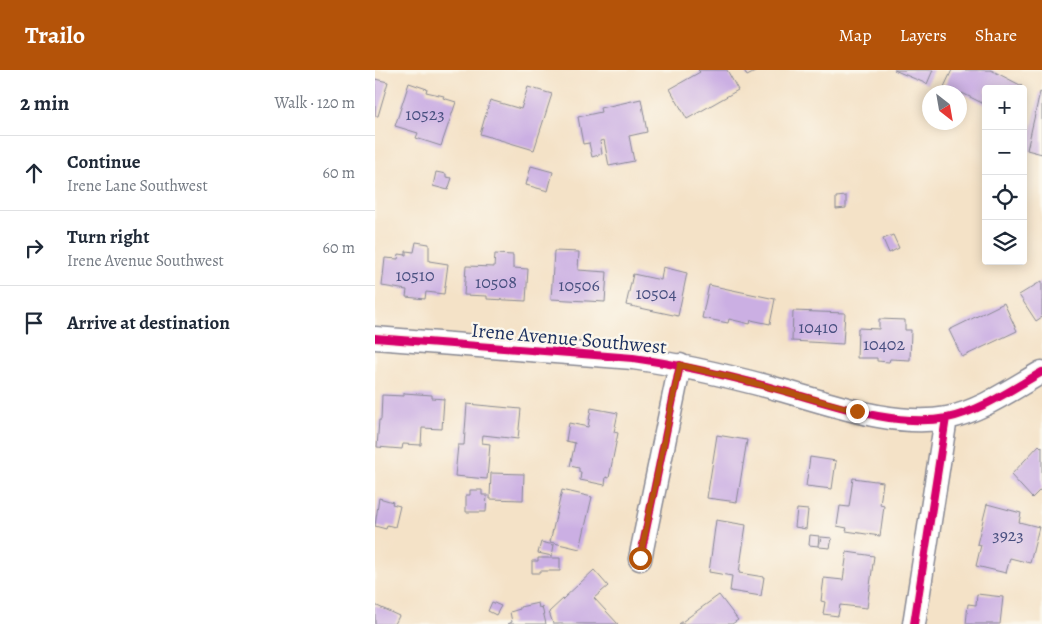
<!DOCTYPE html>
<html lang="en">
<head>
<meta charset="utf-8">
<style>
	:root { --surface:#fff; --page:#f2f2f3; --text:#1f2937; --muted:#747a83; --line:#e0e1e3; --accent:#b45309 }
	body { margin:0; font-family:Alegreya,serif; background:var(--page); color:var(--text) }
	.controls { position:absolute; right:15px; top:15px; display:grid; overflow:hidden; border-radius:5px; box-shadow:0 2px 12px #0003 }
	.controls button { width:45px; height:45px; display:grid; place-items:center; padding:0; border:0; border-bottom:1px solid var(--line); background:var(--surface); color:var(--text); font:25px sans-serif }
	.compass { position:absolute; left:547px; top:15px; width:45px; height:45px; border-radius:50%; background:var(--surface); box-shadow:0 2px 12px #0003; rotate:149deg }
	.stop { position:absolute; width:15px; height:15px; margin:-11px; border:4px solid #b45309; border-radius:50%; background:#fff }
	.stop.end { background:#b45309; border-color:#fff; box-shadow:0 1px 5px #0008 }
	.list { margin:0; padding:0; list-style:none }
	h2 { display:flex; justify-content:space-between; align-items:center; height:65px; margin:0; padding:0 20px; font-size:21px }
	h2 small { font-size:16px; font-weight:400; color:var(--muted) }
	.list li { display:grid; grid-template-columns:32px 1fr auto; gap:15px; align-items:center; box-sizing:border-box; height:75px; padding:0 20px; border-top:1px solid var(--line) }
	.list b { display:block; font-size:19px; white-space:nowrap }
	.list p { margin:0; font-size:16px; white-space:nowrap; color:var(--muted) }
	.list em { font-size:16px; font-style:normal; color:var(--muted) }
	.icon { flex:none; width:28px; height:28px; fill:none; stroke:currentColor; stroke-width:2; stroke-linecap:round; stroke-linejoin:round }
	.map { position:relative; flex:none; width:667px; height:554px; overflow:hidden }
	header { display:flex; align-items:center; gap:30px; box-sizing:border-box; height:70px; padding:0 25px; background:var(--accent); color:#fff }
	header strong { font-size:24px }
	nav { display:flex; gap:28px; margin-inline-start:auto; font-size:18px }
	main { display:flex }
	aside { flex:1; background:var(--surface) }
	.map>svg:first-child { display:block }
</style>
</head>
<body>
<header>
<strong>Trailo</strong>
<nav><a>Map</a><a>Layers</a><a>Share</a></nav>
</header>
<main>
<aside>
<h2>2 min<small>Walk · 120 m</small></h2>
<ul class="list">
<li><svg class="icon" aria-label="ahead" viewBox="0 0 24 24"><path d="M12 20V5M6 11l6-6 6 6"/></svg><div><b>Continue</b><p>Irene Lane Southwest</p></div><em>60 m</em></li>
<li><svg class="icon" aria-label="right" viewBox="0 0 24 24"><path d="M7 20v-9h11M14 6l5 5-5 5"/></svg><div><b>Turn right</b><p>Irene Avenue Southwest</p></div><em>60 m</em></li>
<li><svg class="icon" aria-label="arrive" viewBox="0 0 24 24"><path d="M6 21V4h12l-3 4 3 4H6"/></svg><div><b>Arrive at destination</b></div></li>
</ul>
</aside>
<div class="map">
<svg width="667" height="554" viewBox="0 0 667 554">
	<rect width="100%" height="100%" fill="#fbf7ec"/>
	<filter id="ink" filterUnits="userSpaceOnUse"><feTurbulence type="fractalNoise" baseFrequency=".02" numOctaves="2"/><feDisplacementMap in="SourceGraphic" scale="10" xChannelSelector="R" yChannelSelector="G"/><feConvolveMatrix kernelMatrix="1 2 1 2 8 2 1 2 1" color-interpolation-filters="sRGB"/></filter>
	<filter id="wash" filterUnits="userSpaceOnUse"><feTurbulence type="fractalNoise" baseFrequency=".0096" numOctaves="4" result="noise"/><feDisplacementMap in="SourceGraphic" scale="20" xChannelSelector="R" yChannelSelector="G"/><feGaussianBlur stdDeviation="1.12" result="paint"/><feColorMatrix in="noise" values="0 0 0 0 0 0 0 0 0 0 0 0 0 0 0 0 0 1.4 0 .05"/><feComposite in="paint" operator="in"/></filter>
	<g filter="url(#wash)">
		<rect width="100%" height="100%" fill="#f4e2c7"/>
		<g id="blocks">
			<!-- building -->
			<path fill="#cbafe3" d="M323,0H352L363,20L312,49L295,19L325,2Z
				M369,0H384L372,6Z
				M519,0H558L552,14Z
				M577,0H616L647,16L646,19H611V35L587,23L584,27V22H580L569,17Z
				M0,9L13,12L3,46H0Z
				M34,13L52,19L51,22L69,26L68,28L81,32L66,76L41,68L43,63L20,56Z
				M153,17L177,24L159,80L105,64L115,30L146,39Z
				M665,22L667,23V84L652,80Z
				M266,29L272,62L254,66L259,91L234,96L229,70L225,71L227,84L217,87L214,73L208,74L203,47L226,42L225,38Z
				M156,96L178,102L173,121L151,115Z
				M61,102L71,104V107L77,108L73,120L58,116Z
				M471,126V138L461,139V127Z
				M518,165L524,178L514,183L508,169Z
				M41,172L54,174V191L73,194L69,224L51,222L50,229L31,227L32,220L7,216L10,188L23,189L24,184L31,185V181L39,182Z
				M179,181L204,182L203,200L232,202L230,232L176,229Z
				M120,184L138,185V198L153,199L151,231L112,229V226L89,225L91,196L119,197Z
				M288,197L312,203L303,246L251,235L258,204L286,210Z
				M667,211V247L661,251L644,225Z
				M334,215L400,229L395,254L376,250L375,254L354,249L353,253L327,248Z
				M629,233L642,261L587,287L574,260Z
				M418,241L470,243L468,274L417,271Z
				M504,249L530,250V260H536L535,290L515,289L514,292L502,291V288H482L483,258L504,259Z
				M29,323L57,325V328L69,329L67,359L47,358L46,375L28,374L27,379L2,377L4,350H6L7,325L29,326Z
				M92,334L146,339L143,369L108,365L107,373L115,374L112,409L80,406L83,375H89Z
				M216,338L243,343L239,362L243,363L234,408L231,407L230,415L205,410L206,402H204V398L195,396L200,373L191,371L194,353L213,357Z
				M342,365L372,370L362,432L332,428Z
				M664,375L666,377L667,376V418L657,428L636,405Z
				M435,387L461,391L457,419L431,416Z
				M116,403L149,404L148,430L115,429Z
				M478,408L508,412L505,435L509,436L505,466L471,461L472,458L462,456L465,436L474,437Z
				M95,420H107V425H112L111,442H91V425H95Z
				M187,420L217,427L205,479L175,472Z
				M4,428L18,432L17,434L25,436L20,457L12,455L11,459L0,456Z
				M612,434L646,443L644,452L664,457L655,493L635,488L631,503L601,496L606,475L602,474Z
				M422,439L433,440L431,459L420,457Z
				M341,450L371,455L364,503L389,507L386,526L355,521L357,506L334,502Z
				M435,465L444,466L443,476L434,475Z
				M446,467L457,468L455,478L444,477Z
				M166,472L179,475L177,486L163,483Z
				M472,482L499,486L492,538L465,535L463,546L448,544L450,532L446,531L449,508L468,510Z
				M163,488H185V501H165V503H157V491H163Z
				M219,500L233,516L219,528L243,554H178L174,542Z
				M602,524L628,527L625,554H591L593,534L601,535Z
				M344,525L363,550L357,554H304Z
				M117,532L126,536L121,545L113,541Z
				M163,533L164,538L167,537L171,554H133L137,552L135,542L145,539V537Z
				M0,535L24,546L20,554H0Z"/>
		</g>
	</g>
	<g filter="url(#ink)">
		<use href="#blocks" fill-opacity="0" stroke="#888892" stroke-width="1"/>
		<g fill="none" stroke-linecap="round" stroke-linejoin="round">
			<!-- minor casing -->
			<g stroke="#888892" stroke-width="25">
				<path id="minor" d="M0,268L258,288C307,295 354,306 402,319C454,333 518,358 572,348C606,341 637,319 667,302
					M265,489L305,295
					M539,554L571,348"/>
			</g>
			<!-- minor -->
			<use href="#minor" stroke="#fff" stroke-width="22"/>
			<!-- cycleway casing -->
			<g stroke="#fbf7ec" stroke-width="11">
				<path id="cycleway" d="M0,268L258,288C307,295 354,306 402,319C454,333 518,358 572,348C606,341 637,319 667,302
					M265,489L305,295
					M539,554L571,348"/>
			</g>
			<!-- cycleway -->
			<use href="#cycleway" stroke="#d6006c" stroke-width="8"/>
		</g>
	</g>
	<g fill="none" stroke-linecap="round" stroke-linejoin="round" filter="url(#ink)">
		<!-- route -->
		<path stroke="#b45309" stroke-width="6" d="M265,488L305,295L360,308L482,341"/>
	</g>
	<g text-anchor="middle" stroke-width="4.5" stroke-linejoin="round" paint-order="stroke">
		<!-- number labels -->
		<g font-size="18" fill="#474f7f">
			<text x="50" y="50">10523</text>
			<text x="40" y="211">10510</text>
			<text x="121" y="218">10508</text>
			<text x="204" y="221">10506</text>
			<text x="281" y="229">10504</text>
			<text x="443" y="263">10410</text>
			<text x="509" y="280">10402</text>
			<text x="633" y="471">3923</text>
		</g>
		<!-- street labels -->
		<g font-size="20" fill="#1b2f5e" stroke="#fbf7ec">
			<text transform="translate(194 268) rotate(5)" y="7">Irene Avenue Southwest</text>
		</g>
	</g>
</svg>
<div class="controls">
<button>+</button>
<button>−</button>
<button><svg class="icon" aria-label="locate" viewBox="0 0 24 24"><circle cx="12" cy="12" r="6"/><path d="M12 2v4M12 18v4M2 12h4M18 12h4"/></svg></button>
<button><svg class="icon" aria-label="layers" viewBox="0 0 24 24"><path d="M12 4l9 5-9 5-9-5zM3 14l9 5 9-5"/></svg></button>
</div>
<svg class="compass" viewBox="-18 -18 36 36"><path d="M0-13l5 13h-10z" fill="#e53935"/><path d="M0 13l5-13h-10z" fill="#747a83"/></svg>
<div class="stop" style="left:265px;top:488px"></div>
<div class="stop end" style="left:482px;top:341px"></div>
</div>
</main>
</body>
</html>
